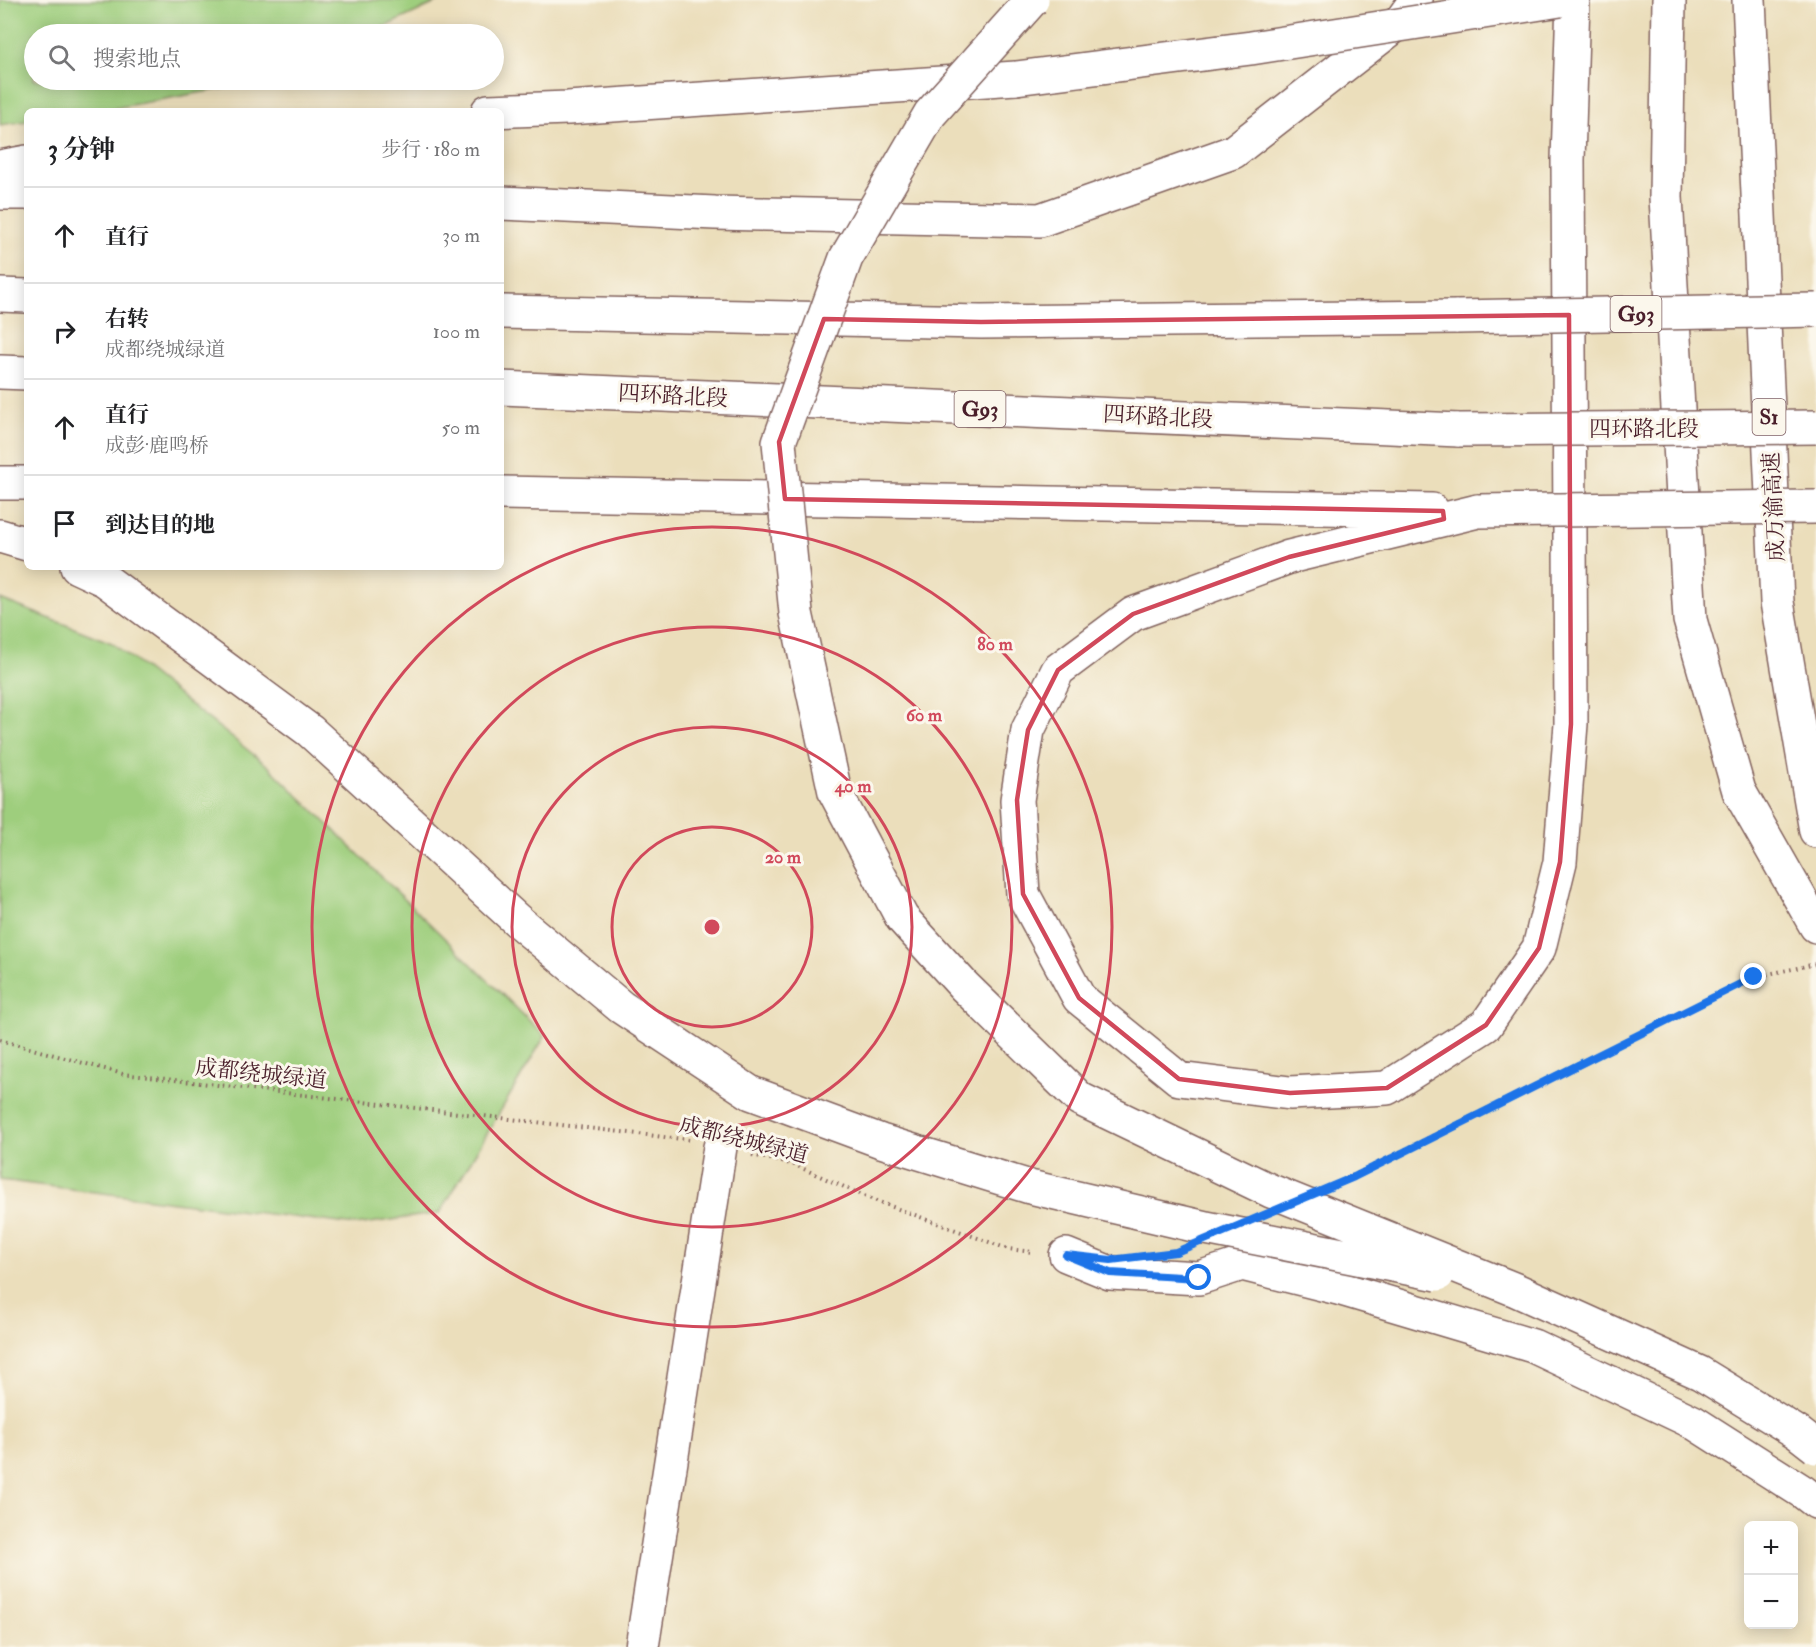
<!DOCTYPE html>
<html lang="zh">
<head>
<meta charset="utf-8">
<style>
	:root { --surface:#fff; --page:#f2f2f2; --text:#202124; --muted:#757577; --line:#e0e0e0 }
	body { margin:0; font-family:"IM FELL Double Pica","Noto Serif SC",serif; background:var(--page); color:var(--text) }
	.controls { position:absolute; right:18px; bottom:18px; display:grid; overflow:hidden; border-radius:9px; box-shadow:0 3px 15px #0003 }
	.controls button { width:54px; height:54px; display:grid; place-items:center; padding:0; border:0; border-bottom:2px solid var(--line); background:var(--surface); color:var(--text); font:30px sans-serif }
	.stop { position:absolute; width:18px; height:18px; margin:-14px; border:4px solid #1a73e8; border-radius:50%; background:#fff }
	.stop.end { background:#1a73e8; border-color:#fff; box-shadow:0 2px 6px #0008 }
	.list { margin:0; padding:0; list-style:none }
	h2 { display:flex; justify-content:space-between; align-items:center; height:78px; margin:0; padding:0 24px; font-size:26px }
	h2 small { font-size:20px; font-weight:400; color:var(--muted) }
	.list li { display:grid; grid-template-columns:39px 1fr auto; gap:18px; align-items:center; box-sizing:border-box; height:96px; padding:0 24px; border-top:2px solid var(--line) }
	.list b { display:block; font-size:22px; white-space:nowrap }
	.list p { margin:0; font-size:20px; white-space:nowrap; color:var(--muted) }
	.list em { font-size:20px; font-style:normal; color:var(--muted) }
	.icon { flex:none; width:33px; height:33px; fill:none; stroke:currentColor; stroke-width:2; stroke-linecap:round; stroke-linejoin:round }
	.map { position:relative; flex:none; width:1816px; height:1647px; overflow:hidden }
	.search { position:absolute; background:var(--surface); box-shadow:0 3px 15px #0003; left:24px; top:24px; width:480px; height:66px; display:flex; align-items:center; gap:15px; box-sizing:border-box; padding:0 21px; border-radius:33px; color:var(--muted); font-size:22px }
	.panel { position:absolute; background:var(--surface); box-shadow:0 3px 15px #0003; left:24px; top:108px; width:480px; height:462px; border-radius:9px }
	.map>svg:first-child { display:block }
</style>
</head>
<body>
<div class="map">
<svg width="1816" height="1647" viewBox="0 0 1816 1647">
	<rect width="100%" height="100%" fill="#fbf7ec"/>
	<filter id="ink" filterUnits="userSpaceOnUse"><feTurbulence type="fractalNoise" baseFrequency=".0167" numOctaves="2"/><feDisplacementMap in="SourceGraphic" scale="12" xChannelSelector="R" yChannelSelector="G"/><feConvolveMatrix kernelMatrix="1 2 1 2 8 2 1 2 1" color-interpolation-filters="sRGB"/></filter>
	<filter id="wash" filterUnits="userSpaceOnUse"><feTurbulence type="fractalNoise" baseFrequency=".008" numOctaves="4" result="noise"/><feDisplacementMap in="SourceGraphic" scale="24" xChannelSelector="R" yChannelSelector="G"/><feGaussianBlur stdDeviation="1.35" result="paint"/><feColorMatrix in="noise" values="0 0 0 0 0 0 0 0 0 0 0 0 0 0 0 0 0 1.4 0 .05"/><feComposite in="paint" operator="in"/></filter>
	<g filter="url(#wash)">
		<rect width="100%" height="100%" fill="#ebdebb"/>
		<!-- green -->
		<path fill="#9ece7d" stroke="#747654" stroke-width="1.5" d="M0,0H442L369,34H34V80H270L98,111H27V121L0,125Z
			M0,599L112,643L268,766L545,1036L440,1213L356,1225L0,1180Z"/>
	</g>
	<g filter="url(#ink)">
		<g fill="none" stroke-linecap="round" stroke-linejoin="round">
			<!-- minor casing -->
			<g stroke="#82625d" stroke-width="36">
				<path id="minor" d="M1066,1255L1110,1273L1163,1276L1199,1278L1242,1264L1338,1288L1533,1346L1693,1422L1803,1492L1816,1502
					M642,1647L720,1147"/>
			</g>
			<!-- highway casing -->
			<g stroke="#82625d" stroke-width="36">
				<path id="highway" d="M1669,0L1666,197L1690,620L1739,791L1816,926
					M1749,0L1777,602L1816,831
					M488,111L568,108L1016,78
					M0,167L27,162
					M0,193H27
					M501,203L715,213L1040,220L1233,152L1401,21L1416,0
					M0,295L27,296
					M501,312L981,322L1457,317
					M0,372L27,373
					M501,388L1459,430
					M0,483H27
					M501,493L1432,510
					M1478,511L1289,557L1133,614L1058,670L1028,730L1017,800L1023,894L1079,998L1179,1079L1290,1093L1387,1088L1486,1025L1539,948L1560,862L1571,724L1568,160L1573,0
					M0,536L27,544
					M77,567L105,580L310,731L519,922"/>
			</g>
			<!-- path -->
			<path stroke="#82625d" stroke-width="4" stroke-dasharray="1.5 4.5" stroke-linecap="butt" d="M0,1040L123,1074L690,1140
				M752,1155L795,1165L871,1199L1008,1249L1033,1252
				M1341,1182L1754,977L1816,964"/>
			<!-- minor -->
			<use href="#minor" stroke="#fff" stroke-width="33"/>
			<!-- highway -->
			<use href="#highway" stroke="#fff" stroke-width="33"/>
			<!-- highway-bridge casing -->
			<g stroke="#82625d" stroke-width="36" stroke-linecap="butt">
				<path id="highway-bridge" d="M1032,0L930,114L846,258L779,442L796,613L835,792L902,918L964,986L1080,1099L1271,1191L1516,1290L1700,1373L1798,1433L1816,1447
					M1016,78L1251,48L1560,0
					M1457,317L1816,310
					M1459,430L1816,427
					M1478,511L1816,507
					M519,922L621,1007L751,1093L881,1141L1030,1187L1206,1228L1438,1274"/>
			</g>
			<!-- highway-bridge -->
			<use href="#highway-bridge" stroke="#fff" stroke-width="33"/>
		</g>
	</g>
	<g fill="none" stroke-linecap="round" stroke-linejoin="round" filter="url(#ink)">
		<!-- route -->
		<path stroke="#1a73e8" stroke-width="8" d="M1199,1278L1110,1273L1066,1255L1111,1260L1176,1252L1354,1177L1754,977"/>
	</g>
	<!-- marked area -->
	<path fill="none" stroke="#d1495b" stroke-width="4.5" stroke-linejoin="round" d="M1569,315L1571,724L1560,862L1539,948L1486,1025L1387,1088L1290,1093L1179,1079L1079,998L1023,894L1017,800L1028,730L1058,670L1133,614L1289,557L1444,519L1443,511L785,499L779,442L824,319L981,322Z"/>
	<!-- distance rings -->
	<g fill="none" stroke="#d1495b" stroke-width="3">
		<circle cx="712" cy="927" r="100"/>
		<circle cx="712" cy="927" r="200"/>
		<circle cx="712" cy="927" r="300"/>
		<circle cx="712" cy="927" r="400"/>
	</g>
	<g text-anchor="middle" stroke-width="6" stroke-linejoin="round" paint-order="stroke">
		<!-- shield labels -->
		<g fill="#fbf7ec" stroke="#7f6065" stroke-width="1.5">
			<rect x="1610.5" y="296" width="51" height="36" rx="4.5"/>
			<rect x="954.5" y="391" width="51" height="36" rx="4.5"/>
			<rect x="1752.5" y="399" width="33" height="36" rx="4.5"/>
		</g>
		<g font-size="21" font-weight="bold" fill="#4a1f2b">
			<text x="1636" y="321">G93</text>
			<text x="980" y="416">G93</text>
			<text x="1769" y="424">S1</text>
		</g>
		<!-- street labels -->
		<g font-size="22" fill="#4a1f2b" stroke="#fbf7ec">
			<text transform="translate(673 395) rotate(3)" y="8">四环路北段</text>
			<text transform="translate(1158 416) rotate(3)" y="8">四环路北段</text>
			<text x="1644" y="436">四环路北段</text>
			<text transform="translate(1773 507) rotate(-93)" y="8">成万渝高速</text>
			<text transform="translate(261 1073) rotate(6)" y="8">成都绕城绿道</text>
			<text transform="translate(744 1139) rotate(14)" y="8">成都绕城绿道</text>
		</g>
	</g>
	<circle cx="712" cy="927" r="9" fill="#d1495b" stroke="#fbf7ec" stroke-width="3"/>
	<g font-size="18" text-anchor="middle" font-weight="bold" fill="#d1495b" stroke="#fbf7ec" stroke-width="6" stroke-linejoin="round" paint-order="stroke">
		<text x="995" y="650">80 m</text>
		<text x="924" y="721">60 m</text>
		<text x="853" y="792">40 m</text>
		<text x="783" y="863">20 m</text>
	</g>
</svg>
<div class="controls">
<button>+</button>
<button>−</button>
</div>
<div class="stop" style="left:1199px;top:1278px"></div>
<div class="stop end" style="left:1754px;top:977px"></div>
<div class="search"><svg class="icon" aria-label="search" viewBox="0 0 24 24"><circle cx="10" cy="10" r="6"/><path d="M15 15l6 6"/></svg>搜索地点</div>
<section class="panel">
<h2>3 分钟<small>步行 · 180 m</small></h2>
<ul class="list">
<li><svg class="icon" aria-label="ahead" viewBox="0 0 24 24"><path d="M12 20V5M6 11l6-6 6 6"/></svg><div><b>直行</b></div><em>30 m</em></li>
<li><svg class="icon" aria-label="right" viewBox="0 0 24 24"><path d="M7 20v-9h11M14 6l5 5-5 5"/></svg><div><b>右转</b><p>成都绕城绿道</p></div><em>100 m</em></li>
<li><svg class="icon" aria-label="ahead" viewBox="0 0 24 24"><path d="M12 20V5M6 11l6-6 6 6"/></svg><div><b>直行</b><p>成彭·鹿鸣桥</p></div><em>50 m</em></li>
<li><svg class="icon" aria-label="arrive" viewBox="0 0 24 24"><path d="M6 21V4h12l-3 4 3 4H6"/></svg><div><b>到达目的地</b></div></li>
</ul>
</section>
</div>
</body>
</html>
